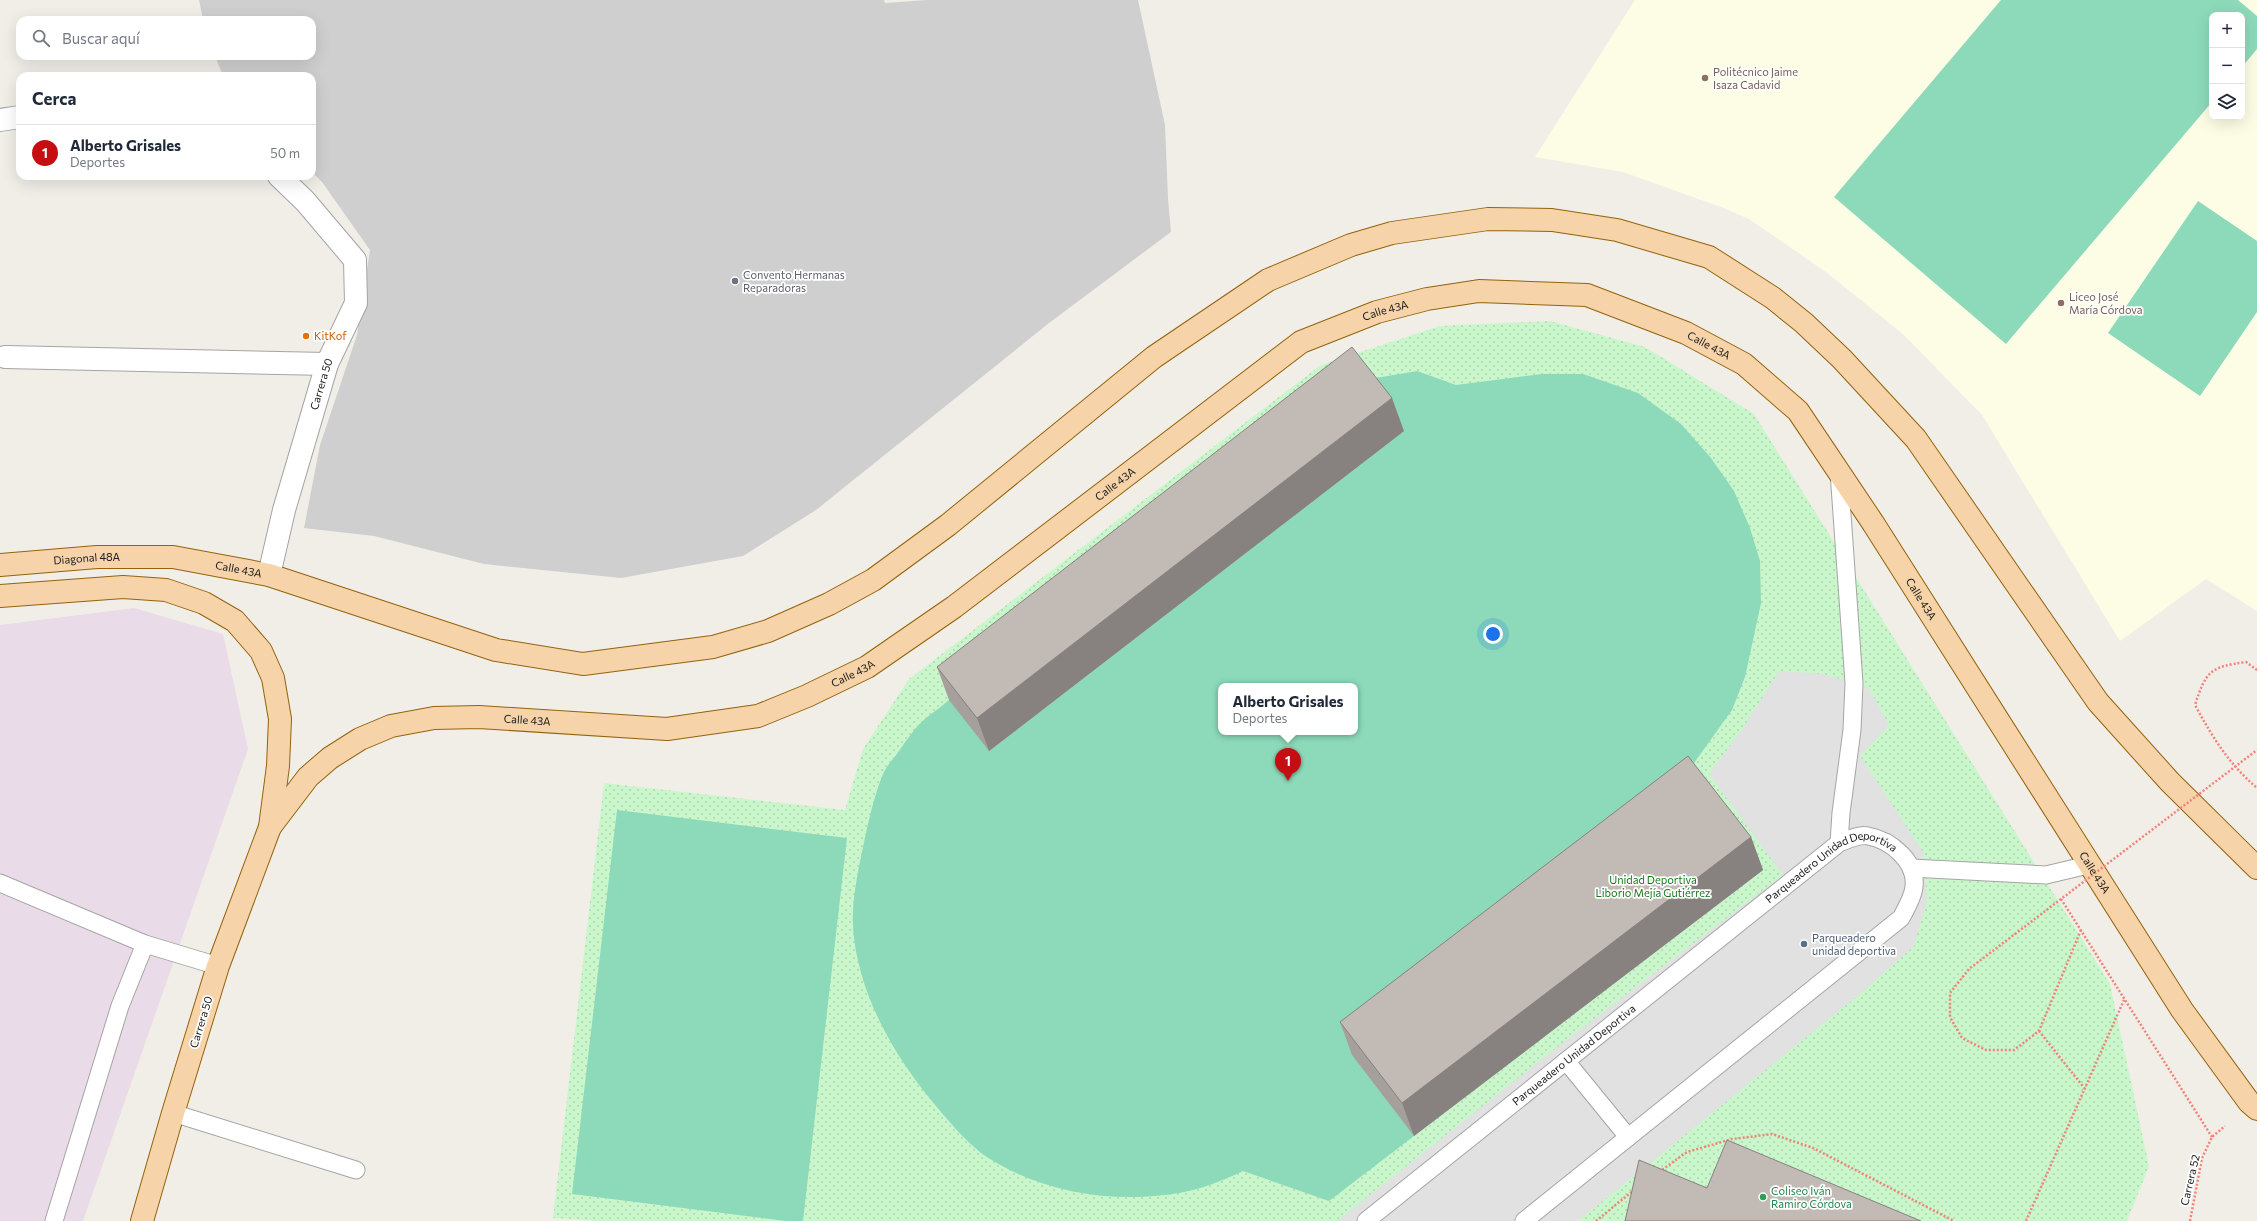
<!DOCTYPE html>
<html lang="es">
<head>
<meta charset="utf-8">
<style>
	:root { --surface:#fff; --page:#f2f2f3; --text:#1f2937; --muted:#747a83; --line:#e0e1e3; --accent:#c40e12 }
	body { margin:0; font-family:Commissioner,sans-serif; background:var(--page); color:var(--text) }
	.controls { position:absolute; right:12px; top:12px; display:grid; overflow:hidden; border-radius:8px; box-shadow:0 4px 16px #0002 }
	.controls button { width:36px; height:36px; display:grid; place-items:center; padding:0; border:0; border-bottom:1px solid var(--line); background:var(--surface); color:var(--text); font:20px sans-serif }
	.you { position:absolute; left:1493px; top:634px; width:14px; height:14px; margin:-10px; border:3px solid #fff; border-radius:50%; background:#1a73e8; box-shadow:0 0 0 6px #1a73e833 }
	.badge { display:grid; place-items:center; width:26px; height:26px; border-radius:50%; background:var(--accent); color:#fff; font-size:13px; font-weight:700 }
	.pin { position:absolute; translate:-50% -33px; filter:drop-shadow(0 1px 2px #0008) }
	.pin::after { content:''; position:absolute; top:21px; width:14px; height:12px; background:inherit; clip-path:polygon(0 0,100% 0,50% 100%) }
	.popup { position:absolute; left:1218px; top:683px; width:140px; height:52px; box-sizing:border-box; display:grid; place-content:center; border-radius:8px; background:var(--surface); filter:drop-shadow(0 1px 3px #0005); font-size:13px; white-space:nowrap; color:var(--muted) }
	.popup b { font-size:15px; color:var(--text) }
	.popup::after { content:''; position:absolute; left:50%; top:100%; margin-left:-8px; border:8px solid transparent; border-top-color:var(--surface) }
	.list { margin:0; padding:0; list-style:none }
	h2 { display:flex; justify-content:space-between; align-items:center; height:52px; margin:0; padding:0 16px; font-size:17px }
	h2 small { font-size:13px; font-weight:400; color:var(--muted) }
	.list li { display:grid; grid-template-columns:26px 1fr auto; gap:12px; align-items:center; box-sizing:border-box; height:56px; padding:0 16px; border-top:1px solid var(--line) }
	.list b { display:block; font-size:15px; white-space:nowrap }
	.list p { margin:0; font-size:13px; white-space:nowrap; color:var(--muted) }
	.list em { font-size:13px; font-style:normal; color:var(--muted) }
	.icon { flex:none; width:22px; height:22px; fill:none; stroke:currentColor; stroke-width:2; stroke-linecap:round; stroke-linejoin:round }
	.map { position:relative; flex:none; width:2257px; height:1221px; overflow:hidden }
	.search { position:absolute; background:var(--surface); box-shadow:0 4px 16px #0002; left:16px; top:16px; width:300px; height:44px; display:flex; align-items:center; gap:10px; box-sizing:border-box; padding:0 14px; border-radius:12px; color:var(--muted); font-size:15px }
	.panel { position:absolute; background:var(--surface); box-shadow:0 4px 16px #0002; left:16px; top:72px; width:300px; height:108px; border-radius:12px }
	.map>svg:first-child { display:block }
</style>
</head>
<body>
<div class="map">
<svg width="2257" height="1221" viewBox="0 0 2257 1221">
	<defs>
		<pattern id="park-dots" width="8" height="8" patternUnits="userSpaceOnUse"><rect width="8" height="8" fill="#caf6cc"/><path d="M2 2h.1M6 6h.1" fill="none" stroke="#add3af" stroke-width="1.8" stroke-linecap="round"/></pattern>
	</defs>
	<rect width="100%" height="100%" fill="#f1eee8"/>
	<!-- industrial -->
	<path fill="#e9dbe7" d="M134,608L223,634L248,749L83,1221H0V625Z"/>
	<!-- education -->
	<path fill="#fdfde5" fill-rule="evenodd" d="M1635,0H2257V611L2206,579L2120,641L1982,415L1903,334L1826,272L1749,219L1721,207L1623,172L1535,157ZM2212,15H2242V117H2212Z"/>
	<!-- religious -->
	<path fill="#cfcfcf" d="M199,0H884L885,3L927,0H1138L1165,125L1168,199L1171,232L1049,323L816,510L743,556L621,578L484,564L374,536L304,528L320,445L357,335L370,250L322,182L312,172V76H223L215,56H312V20H203Z"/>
	<!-- park -->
	<path fill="url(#park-dots)" fill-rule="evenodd" d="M1550,321L1645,347L1754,414L2110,984L2149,1166L2127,1221H598L553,1218L604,783L845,810L863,749L909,679L1321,365L1440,326ZM1221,686H1355V732H1221Z"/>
	<!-- pitch -->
	<path fill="#8cdaba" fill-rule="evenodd" d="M2001,0H2238L2257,16V49L2242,67V15H2212V102L2006,344L1834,197Z
		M2198,201L2257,241V312L2200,396L2108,333Z
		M1417,371L1456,385L1542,374H1583L1638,393L1681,424L1711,458L1734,491L1750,528L1760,561L1761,603L1745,677L1732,710L1689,770L1414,1136L1329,1201L1243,1171C1222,1181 1202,1189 1179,1193C1115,1204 1045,1193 990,1159C967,1145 940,1111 923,1090C889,1046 861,994 854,938C850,908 857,876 863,847C868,823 874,796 883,774C886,767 892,760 897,754C903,745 909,736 916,728C925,717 939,709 949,700L1364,380ZM1221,686H1355V732H1221Z
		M617,810L847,838L803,1221H786L572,1194Z"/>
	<!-- parking -->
	<path fill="#e1e1e1" d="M1779,671L1823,674L1868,687L1889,725L1860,756L1923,852L1927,901L1914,946L1861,993L1578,1221H1337L1556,1048L1783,875L1709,774L1743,728Z"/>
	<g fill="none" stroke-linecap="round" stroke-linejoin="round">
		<!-- service casing -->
		<g stroke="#a5a5a5" stroke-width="19">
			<g id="service">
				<path d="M1839,843L1841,813L1852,730L1854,683L1839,472"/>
				<path d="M1911,868L2046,875L2088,865"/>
				<path d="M0,883L145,944L218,966"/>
				<path d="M1566,1061L1628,1137"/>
				<path d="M173,1113L356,1170"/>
				<path d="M54,1221L120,1006L145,944"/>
				<path id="s1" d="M1366,1221L1839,843C1847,840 1859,834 1868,836C1891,840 1917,862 1914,887C1913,897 1906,909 1901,918L1524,1221"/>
			</g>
		</g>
		<!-- minor casing -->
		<g stroke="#a5a5a5" stroke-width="24">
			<g id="minor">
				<path d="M0,120L20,117"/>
				<path d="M5,357L327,364"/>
				<path id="s2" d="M269,575L284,510L327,364L356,303L355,260L305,201L279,176"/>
			</g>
		</g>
		<!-- primary casing -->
		<g stroke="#94630b" stroke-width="24">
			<g id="primary">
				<path id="s3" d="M0,565L97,557H173L269,575L496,650L583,664L713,647L768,631L829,604L873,580L948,525L1154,357L1268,280L1351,245L1392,233L1488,219L1552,220L1617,230L1709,257L1773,298L1804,323L1842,359L1916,439L2098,702L2170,782L2257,868"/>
				<path d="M0,596L123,587L166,590L204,603L235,621L261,651L273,678L280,719L278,766L270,827L218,966L173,1113L142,1221"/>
				<path id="s4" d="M270,827L308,777L330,758L360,739L391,726L434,718L479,717L667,729L758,716L807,696L867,667L954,607L1301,342L1377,312L1427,299L1479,291L1587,295L1686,333L1744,364L1798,411L1873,523L2182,1010L2249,1102L2257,1109"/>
			</g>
		</g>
		<!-- path -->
		<path stroke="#f18379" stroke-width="2.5" stroke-dasharray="2 2" stroke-linecap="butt" d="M2257,670L2246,662C2210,667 2206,671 2195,705C2213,738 2228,763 2257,788
			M2061,899L2212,1137
			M2039,1031L2085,1089
			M1659,1172L1687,1152L1732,1139L1772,1134L1813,1148L1954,1221
			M1596,1221L1634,1190
			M2026,1221L2124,1000
			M2190,1221L2202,1158L2212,1137L2225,1126"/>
		<!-- service -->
		<use href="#service" stroke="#fff" stroke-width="17"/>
		<!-- minor -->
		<use href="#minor" stroke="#fff" stroke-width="22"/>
		<!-- primary -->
		<use href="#primary" stroke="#f6d3a8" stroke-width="22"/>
		<!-- path-bridge -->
		<path stroke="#f18379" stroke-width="2.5" stroke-dasharray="2 2" stroke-linecap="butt" d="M2081,930L2039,1031L2014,1050H1986L1962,1038L1950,1017V993L1969,969L2257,750"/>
	</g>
	<!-- wall -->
	<path fill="#a6a09c" d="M1404,431L989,751L949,700L937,667Z
		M1751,837L1763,870L1414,1136L1352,1055L1340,1022Z"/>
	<!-- shaded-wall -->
	<path fill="#87827f" d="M1392,398L1404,431L989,751L977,718Z
		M1751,837L1763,870L1414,1136L1402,1103Z"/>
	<!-- building -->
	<path fill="#c1bab5" stroke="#87827f" d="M1352,347L1392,398L977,718L937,667Z
		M1688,756L1751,837L1402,1103L1340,1022Z
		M1727,1140L1921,1221H1625L1639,1160L1707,1188Z"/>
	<!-- markers -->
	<g fill="#8d6e63" stroke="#fff" stroke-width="1.5">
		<circle cx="1705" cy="78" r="4"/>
		<circle cx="2061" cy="303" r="4"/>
	</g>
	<circle fill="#6b7280" stroke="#fff" stroke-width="1.5" cx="735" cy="281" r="4"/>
	<circle fill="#e8710a" stroke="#fff" stroke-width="1.5" cx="306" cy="336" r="4"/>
	<circle fill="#5c6f8a" stroke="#fff" stroke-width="1.5" cx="1804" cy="944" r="4"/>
	<circle fill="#2e9e5b" stroke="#fff" stroke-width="1.5" cx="1763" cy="1197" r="4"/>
	<g text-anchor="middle" stroke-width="3.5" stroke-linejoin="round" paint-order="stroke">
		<!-- education labels -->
		<g font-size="11" fill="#785e54" stroke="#fff" text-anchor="start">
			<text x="1713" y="76">Politécnico Jaime<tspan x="1713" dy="13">Isaza Cadavid</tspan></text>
			<text x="2069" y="301">Liceo José<tspan x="2069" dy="13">María Córdova</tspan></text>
		</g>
		<!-- worship labels -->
		<g font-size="11" fill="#5b616d" stroke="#fff" text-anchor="start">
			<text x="743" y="279">Convento Hermanas<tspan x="743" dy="13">Reparadoras</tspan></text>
		</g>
		<!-- street labels -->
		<g font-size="11" fill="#212121" stroke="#fff">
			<text dy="4" stroke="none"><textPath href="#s4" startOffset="1282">Calle 43A</textPath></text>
			<text dy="4" stroke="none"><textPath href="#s4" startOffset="1618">Calle 43A</textPath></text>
			<text dy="4" stroke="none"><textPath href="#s2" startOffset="198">Carrera 50</textPath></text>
			<text dy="4" stroke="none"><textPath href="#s4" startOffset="958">Calle 43A</textPath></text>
			<text dy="4" stroke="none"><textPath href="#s3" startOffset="87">Diagonal 48A</textPath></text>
			<text dy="4" stroke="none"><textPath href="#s3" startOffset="240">Calle 43A</textPath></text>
			<text dy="4" stroke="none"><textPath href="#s4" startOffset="1954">Calle 43A</textPath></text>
			<text dy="4" stroke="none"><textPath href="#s4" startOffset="634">Calle 43A</textPath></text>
			<text dy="4" stroke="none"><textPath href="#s4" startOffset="298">Calle 43A</textPath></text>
			<text dy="4" stroke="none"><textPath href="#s4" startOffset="2278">Calle 43A</textPath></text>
			<text dy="4" stroke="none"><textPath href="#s1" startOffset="590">Parqueadero Unidad Deportiva</textPath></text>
			<text transform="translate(201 1022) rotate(-73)" y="4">Carrera 50</text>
			<text dy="4" stroke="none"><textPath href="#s1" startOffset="266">Parqueadero Unidad Deportiva</textPath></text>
			<text transform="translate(2190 1180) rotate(-77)" y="4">Carrera 52</text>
		</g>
		<!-- food labels -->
		<g font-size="11" fill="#c56008" stroke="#fff" text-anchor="start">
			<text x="314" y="340">KitKof</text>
		</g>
		<!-- park labels -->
		<g font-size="11" fill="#147a1a" stroke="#fff">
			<text x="1653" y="884">Unidad Deportiva<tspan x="1653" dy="13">Liborio Mejía Gutiérrez</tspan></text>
		</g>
		<!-- service labels -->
		<g font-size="11" fill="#4e5e75" stroke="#fff" text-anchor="start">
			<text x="1812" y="942">Parqueadero<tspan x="1812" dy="13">unidad deportiva</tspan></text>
		</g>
		<!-- leisure labels -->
		<g font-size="11" fill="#27864d" stroke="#fff" text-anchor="start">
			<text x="1771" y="1195">Coliseo Iván<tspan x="1771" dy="13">Ramiro Córdova</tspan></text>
		</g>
	</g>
</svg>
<div class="controls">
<button>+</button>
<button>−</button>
<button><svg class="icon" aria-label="layers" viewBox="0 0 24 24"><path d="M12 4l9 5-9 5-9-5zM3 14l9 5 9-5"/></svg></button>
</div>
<div class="you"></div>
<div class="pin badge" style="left:1288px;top:781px">1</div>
<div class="popup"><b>Alberto Grisales</b>Deportes</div>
<div class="search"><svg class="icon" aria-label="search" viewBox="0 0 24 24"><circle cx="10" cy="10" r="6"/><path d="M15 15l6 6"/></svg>Buscar aquí</div>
<section class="panel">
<h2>Cerca<small></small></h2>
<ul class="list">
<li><span class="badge">1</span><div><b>Alberto Grisales</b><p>Deportes</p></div><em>50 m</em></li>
</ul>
</section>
</div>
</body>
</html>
